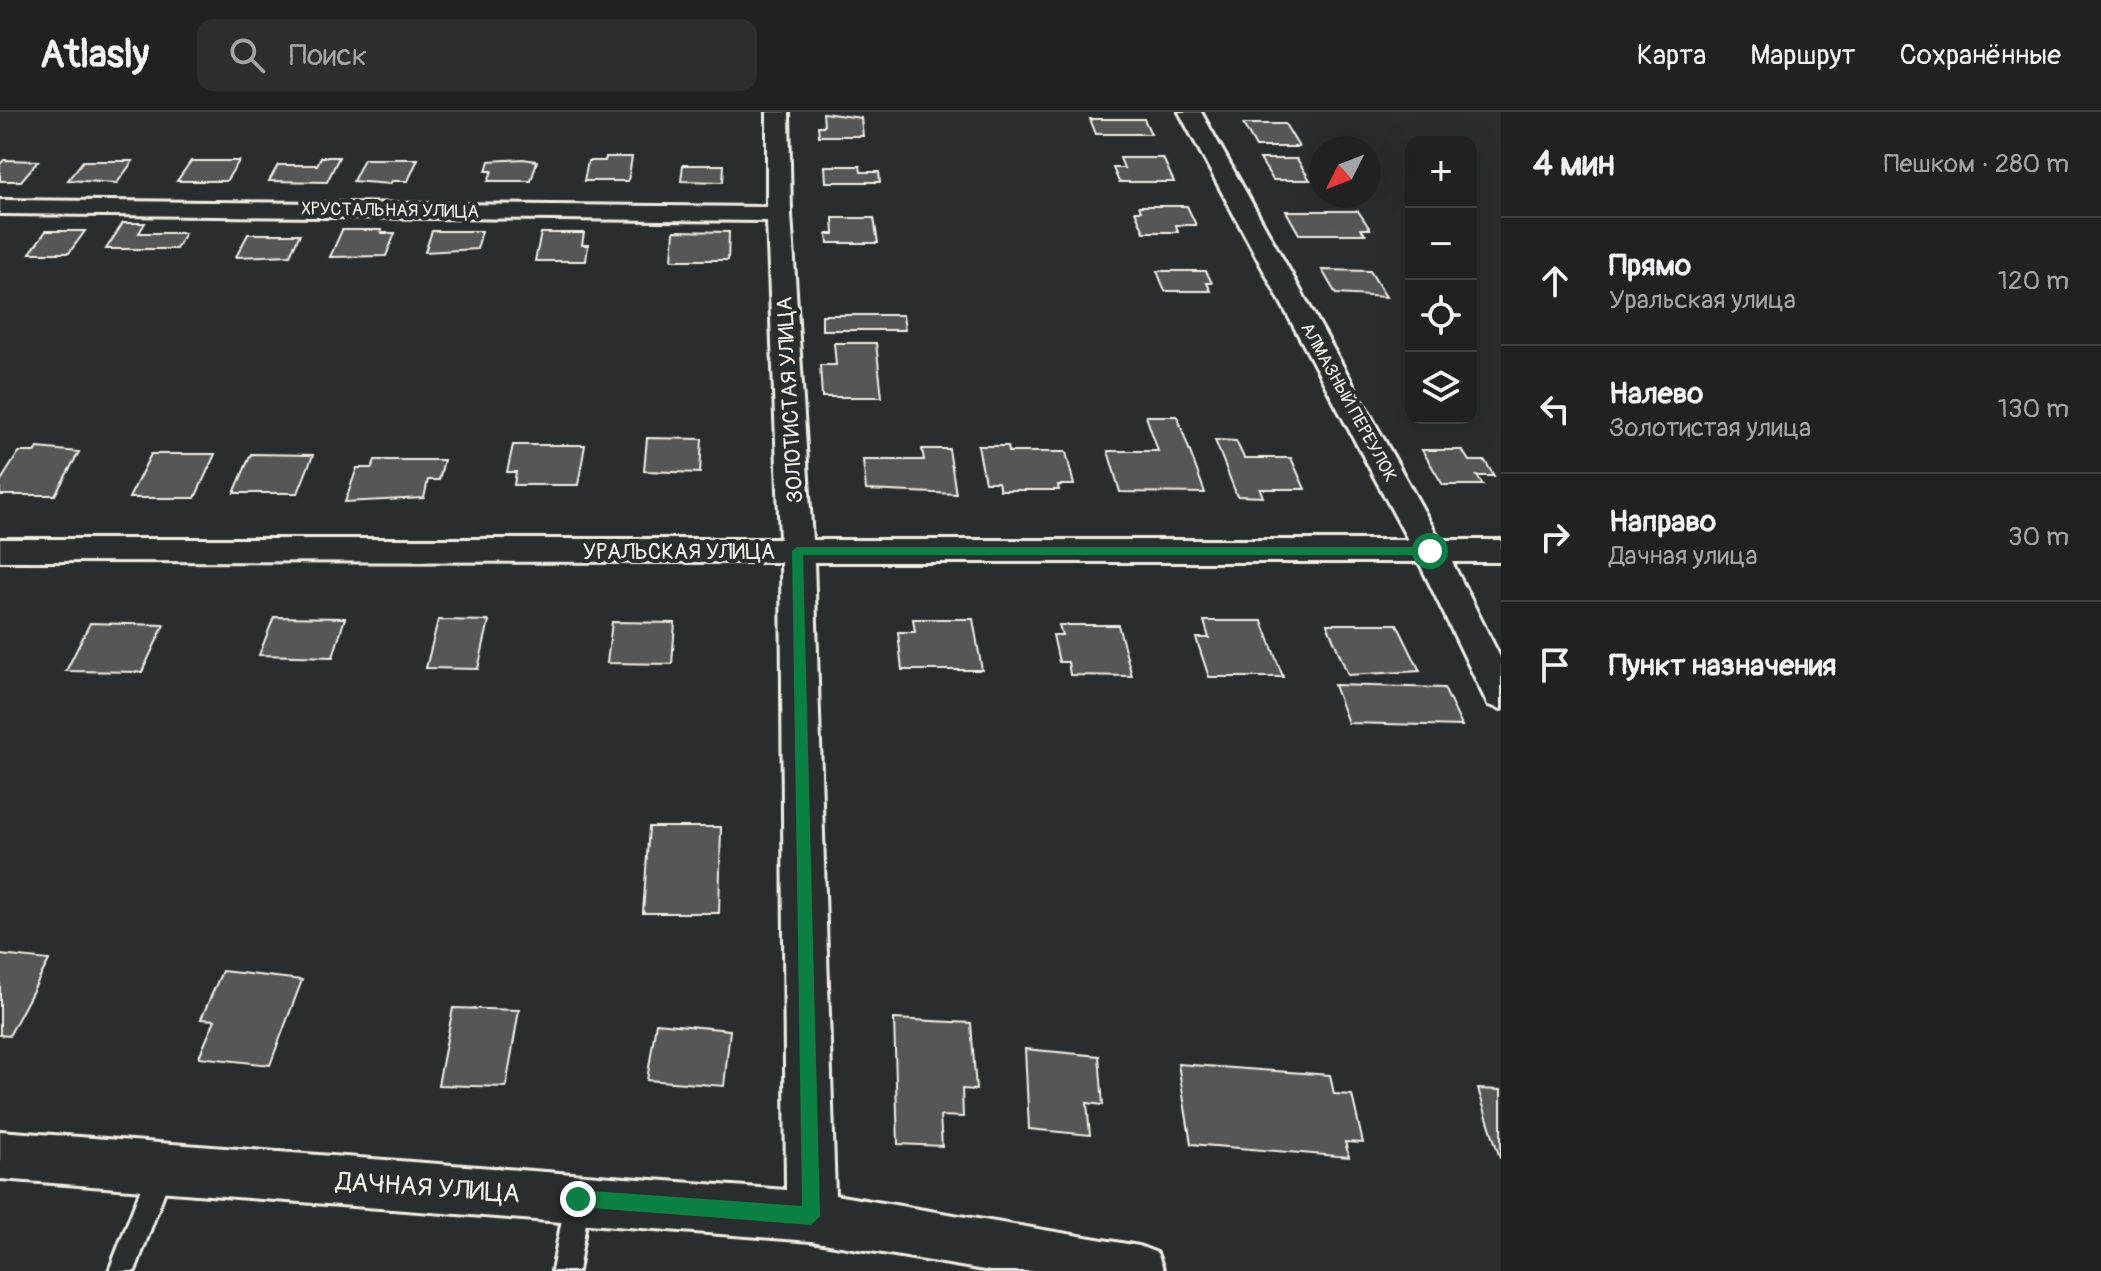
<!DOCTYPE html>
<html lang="ru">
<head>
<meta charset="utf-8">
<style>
	:root { --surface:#202222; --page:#2d2f2f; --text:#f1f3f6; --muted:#a2a4a5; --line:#3d3f40 }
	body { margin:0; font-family:Pangolin,sans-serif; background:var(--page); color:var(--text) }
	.controls { position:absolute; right:24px; top:24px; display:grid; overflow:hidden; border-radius:16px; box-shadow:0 8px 32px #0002 }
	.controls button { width:72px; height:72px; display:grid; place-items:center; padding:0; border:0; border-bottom:2px solid var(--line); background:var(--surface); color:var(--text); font:40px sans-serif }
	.compass { position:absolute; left:1309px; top:24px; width:72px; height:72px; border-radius:50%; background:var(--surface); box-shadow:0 8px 32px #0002; rotate:228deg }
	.stop { position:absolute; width:24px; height:24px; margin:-18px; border:6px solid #0b8043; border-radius:50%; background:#fff }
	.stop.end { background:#0b8043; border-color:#fff; box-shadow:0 2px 8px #0008 }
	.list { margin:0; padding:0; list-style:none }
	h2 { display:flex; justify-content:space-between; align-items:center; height:104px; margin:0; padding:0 32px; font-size:34px }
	h2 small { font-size:26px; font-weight:400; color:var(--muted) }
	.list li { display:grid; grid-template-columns:52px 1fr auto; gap:24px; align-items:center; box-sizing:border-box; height:128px; padding:0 32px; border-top:2px solid var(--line) }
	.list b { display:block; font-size:30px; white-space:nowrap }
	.list p { margin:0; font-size:26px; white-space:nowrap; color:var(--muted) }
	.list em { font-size:26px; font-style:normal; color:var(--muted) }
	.icon { flex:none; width:44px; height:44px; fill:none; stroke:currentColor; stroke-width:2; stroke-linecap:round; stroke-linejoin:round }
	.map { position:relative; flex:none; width:1501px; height:1159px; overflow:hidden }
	header { display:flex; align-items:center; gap:48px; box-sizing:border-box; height:112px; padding:0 40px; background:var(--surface); border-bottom:2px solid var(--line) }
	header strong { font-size:38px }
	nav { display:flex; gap:44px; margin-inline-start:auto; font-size:28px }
	.search { width:560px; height:72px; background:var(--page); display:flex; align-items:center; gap:20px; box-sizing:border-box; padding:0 28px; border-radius:16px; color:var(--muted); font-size:30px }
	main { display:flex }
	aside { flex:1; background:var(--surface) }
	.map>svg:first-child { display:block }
</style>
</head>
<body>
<header>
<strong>Atlasly</strong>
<div class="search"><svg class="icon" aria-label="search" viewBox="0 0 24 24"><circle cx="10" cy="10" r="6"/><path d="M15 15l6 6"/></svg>Поиск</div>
<nav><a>Карта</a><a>Маршрут</a><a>Сохранённые</a></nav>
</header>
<main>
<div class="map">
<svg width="1501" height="1159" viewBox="0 0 1501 1159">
	<rect width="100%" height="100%" fill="#2a2d2e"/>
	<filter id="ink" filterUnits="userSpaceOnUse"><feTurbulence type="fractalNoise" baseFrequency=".0125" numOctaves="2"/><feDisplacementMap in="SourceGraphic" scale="16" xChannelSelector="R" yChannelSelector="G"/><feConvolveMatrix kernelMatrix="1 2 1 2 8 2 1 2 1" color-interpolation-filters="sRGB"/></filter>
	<g filter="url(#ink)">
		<!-- building -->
		<path fill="#555756" stroke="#f4f1e8" stroke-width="2" d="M823,1L861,6L863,24H819L818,14H824Z
			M1090,7H1144L1151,22H1096Z
			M1243,12H1285L1299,35H1256Z
			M321,45H339L327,70L269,69L278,53H317Z
			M606,45H632L628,69H584L588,49H605Z
			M1120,46H1163L1174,70H1119L1113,56H1124Z
			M364,47H418L408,69H392L390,72L353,69Z
			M523,47L537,49L531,69H488L492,59H486L489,49Z
			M1260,47H1297L1310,68H1273Z
			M4,48L38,49L21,69H0V52Z
			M83,49H133L117,71L68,68Z
			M191,49H239L226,69H177Z
			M683,53H724L723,70L681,69Z
			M825,54H860L861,60H879L880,70H826Z
			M1139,94H1187L1196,113H1176L1178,120H1144L1135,99H1141Z
			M1286,99H1358L1370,117H1361L1365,122H1299Z
			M833,106H874L878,131H828L827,122H834Z
			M123,111H145L139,121H185L176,137H106Z
			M342,118H382L381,121H395L386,144L330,145Z
			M46,119H85L69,141H30Z
			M432,119H482L477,137L425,140Z
			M674,119L729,120L728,148H672Z
			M541,121H584L582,133H588L586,149H535Z
			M248,122H300L290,143L236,145Z
			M1322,158L1370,159L1386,185L1336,182Z
			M1157,159H1206L1212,171H1207L1211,179H1165Z
			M822,203H903L905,218H822Z
			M834,231H876L882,285H822L820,253H836Z
			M1146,304H1177L1205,381L1120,380L1108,339H1158Z
			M647,326L702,327L700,361L644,359Z
			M1215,328L1236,329L1244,346H1291L1305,377H1260L1263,385L1237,384Z
			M513,333H585L578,373H514L516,360H507Z
			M978,334H1008L1009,340H1066L1074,373H1058L1059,378H1000L998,370H985Z
			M38,336L79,340L55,383H0V370L19,340H35Z
			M922,337H949L956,382L866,378L863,348H924Z
			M1422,338H1462L1469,349H1485L1494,364H1477L1483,373H1443Z
			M151,342H215L195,386H129Z
			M251,342L313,343L298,381H234Z
			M375,348H444L439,368H428L424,386L345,390L357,356H372Z
			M274,505L345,506L333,545L259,543Z
			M913,507H973L982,558H902L898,520H915Z
			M438,508L489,509L478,557L426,556Z
			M1204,509H1262L1283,565H1209L1196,526H1209Z
			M612,510L675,511L672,552L607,551Z
			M90,511L164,513L142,560L66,559Z
			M1327,512H1397L1420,559L1348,563Z
			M1059,513H1118L1132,564L1070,563L1068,550H1059L1053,523H1062Z
			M1334,573L1444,576L1462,614L1348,611Z
			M649,715H721L719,801H643Z
			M0,843L49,848L9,924L0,923Z
			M222,859L302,868L270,953L199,945L215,908L201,907Z
			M453,896L519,898L506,975L438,973Z
			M894,907L971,911L976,978L962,977L963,1005L940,1004L942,1034L898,1032Z
			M656,911L730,918L724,974L647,968Z
			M1025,937L1099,944L1103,993L1087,991L1090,1023L1029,1017Z
			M1178,952L1330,963L1334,982L1352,983L1363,1031L1345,1030L1349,1045L1191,1032Z
			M1478,977L1501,978V1046H1500Z"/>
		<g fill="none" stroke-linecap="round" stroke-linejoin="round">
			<!-- service casing -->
			<g stroke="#f4f1e8" stroke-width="6">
				<path id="service" d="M161,1045L170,1048L173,1057L135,1159H109L152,1048Z
					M578,1075L587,1078L590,1087L578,1159H552L566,1087L569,1078Z"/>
			</g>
			<!-- minor casing -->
			<g stroke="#f4f1e8" stroke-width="6">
				<path id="minor" d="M767,0H789L791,102L812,428H1408L1179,0H1201L1440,428H1501V450H1452L1501,547V597L1488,593L1419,450H814L835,1083L1139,1134L1157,1141L1164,1159H990L811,1129L0,1067V1019L786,1078L781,450L0,449V427H780L767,109L0,102V88L767,95Z"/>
			</g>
			<!-- service -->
			<use href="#service" fill="#2a2d2e" fill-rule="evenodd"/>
			<!-- minor -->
			<use href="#minor" fill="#2a2d2e" fill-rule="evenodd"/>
		</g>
	</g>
	<!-- route -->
	<path fill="#0b8043" d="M797,435H1430L1436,439L1430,443H803L820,1104L811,1113L578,1095L569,1087L578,1078L802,1094L792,439Z"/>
	<g text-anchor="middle" stroke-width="8" stroke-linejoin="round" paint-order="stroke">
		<!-- far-street labels -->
		<g font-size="18" fill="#f4f1e8" stroke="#2a2d2e">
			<text transform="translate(390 98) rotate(1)" y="6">ХРУСТАЛЬНАЯ УЛИЦА</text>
			<text transform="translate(1349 290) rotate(61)" y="6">АЛМАЗНЫЙ ПЕРЕУЛОК</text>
		</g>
		<!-- street labels -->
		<g font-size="22" fill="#f4f1e8" stroke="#2a2d2e">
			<text transform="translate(789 288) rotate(-93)" y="8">ЗОЛОТИСТАЯ УЛИЦА</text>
			<text x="679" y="447">УРАЛЬСКАЯ УЛИЦА</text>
		</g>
		<!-- near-street labels -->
		<g font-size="26" fill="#f4f1e8" stroke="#2a2d2e">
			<text transform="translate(428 1075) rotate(4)" y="9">ДАЧНАЯ УЛИЦА</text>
		</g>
	</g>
</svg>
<div class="controls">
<button>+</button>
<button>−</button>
<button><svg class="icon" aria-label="locate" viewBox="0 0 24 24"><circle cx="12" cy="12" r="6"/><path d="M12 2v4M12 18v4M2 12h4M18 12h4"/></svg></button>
<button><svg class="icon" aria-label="layers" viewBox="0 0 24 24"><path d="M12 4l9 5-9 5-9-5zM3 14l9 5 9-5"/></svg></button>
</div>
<svg class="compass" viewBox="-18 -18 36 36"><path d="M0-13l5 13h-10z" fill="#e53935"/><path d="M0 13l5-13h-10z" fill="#a2a4a5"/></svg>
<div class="stop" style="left:1430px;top:439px"></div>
<div class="stop end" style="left:578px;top:1087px"></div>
</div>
<aside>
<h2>4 мин<small>Пешком · 280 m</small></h2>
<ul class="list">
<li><svg class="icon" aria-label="ahead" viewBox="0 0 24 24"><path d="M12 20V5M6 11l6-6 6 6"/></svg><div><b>Прямо</b><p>Уральская улица</p></div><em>120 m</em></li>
<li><svg class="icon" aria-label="left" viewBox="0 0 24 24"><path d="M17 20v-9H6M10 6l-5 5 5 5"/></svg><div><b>Налево</b><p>Золотистая улица</p></div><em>130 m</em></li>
<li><svg class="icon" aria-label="right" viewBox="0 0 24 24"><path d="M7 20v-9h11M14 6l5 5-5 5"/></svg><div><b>Направо</b><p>Дачная улица</p></div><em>30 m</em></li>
<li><svg class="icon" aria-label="arrive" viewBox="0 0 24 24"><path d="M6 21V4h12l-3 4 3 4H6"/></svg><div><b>Пункт назначения</b></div></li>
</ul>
</aside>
</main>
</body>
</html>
